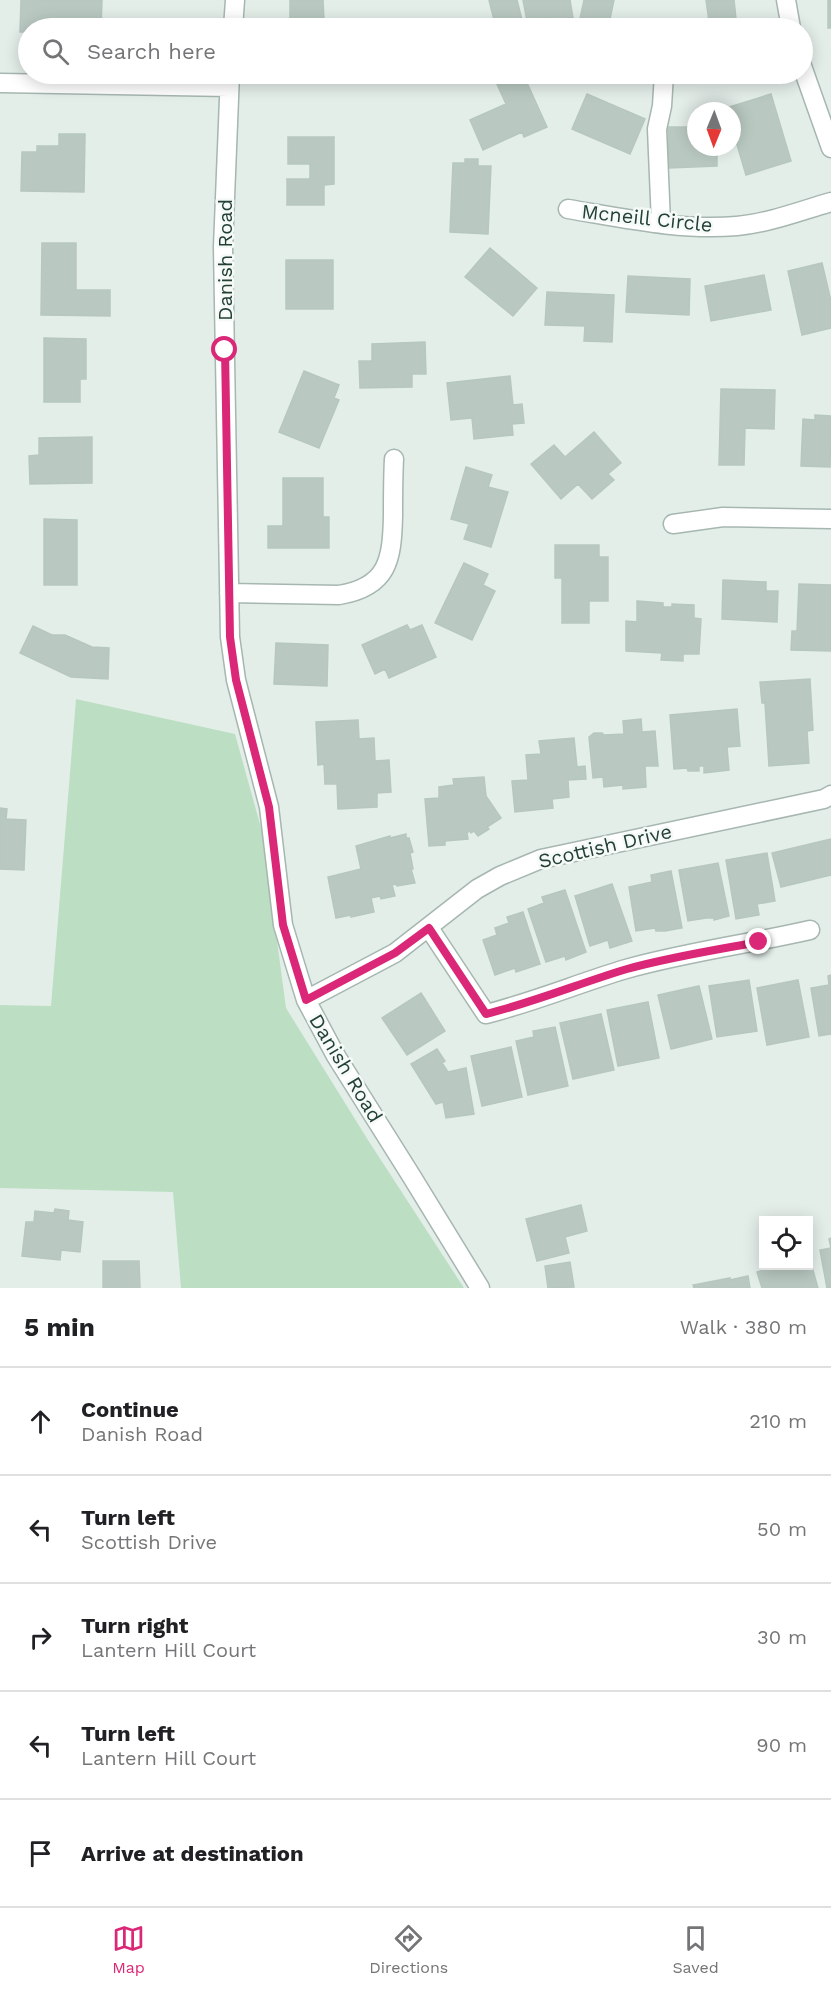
<!DOCTYPE html>
<html lang="en">
<head>
<meta charset="utf-8">
<style>
	:root { --surface:#fff; --page:#f2f2f2; --text:#202124; --muted:#757577; --line:#e0e0e0; --accent:#db2777 }
	body { margin:0; font-family:"Work Sans",sans-serif; background:var(--page); color:var(--text) }
	.controls { position:absolute; right:18px; bottom:18px; display:grid; overflow:hidden; border-radius:0px; box-shadow:0 3px 15px #0003 }
	.controls button { width:54px; height:54px; display:grid; place-items:center; padding:0; border:0; border-bottom:2px solid var(--line); background:var(--surface); color:var(--text); font:30px sans-serif }
	.compass { position:absolute; left:687px; top:102px; width:54px; height:54px; border-radius:50%; background:var(--surface); box-shadow:0 3px 15px #0003; rotate:181deg }
	.stop { position:absolute; width:18px; height:18px; margin:-14px; border:4px solid #db2777; border-radius:50%; background:#fff }
	.stop.end { background:#db2777; border-color:#fff; box-shadow:0 2px 6px #0008 }
	.list { margin:0; padding:0; list-style:none }
	h2 { display:flex; justify-content:space-between; align-items:center; height:78px; margin:0; padding:0 24px; font-size:26px }
	h2 small { font-size:20px; font-weight:400; color:var(--muted) }
	.list li { display:grid; grid-template-columns:39px 1fr auto; gap:18px; align-items:center; box-sizing:border-box; height:108px; padding:0 24px; border-top:2px solid var(--line) }
	.list b { display:block; font-size:22px; white-space:nowrap }
	.list p { margin:0; font-size:20px; white-space:nowrap; color:var(--muted) }
	.list em { font-size:20px; font-style:normal; color:var(--muted) }
	.icon { flex:none; width:33px; height:33px; fill:none; stroke:currentColor; stroke-width:2; stroke-linecap:round; stroke-linejoin:round }
	.map { position:relative; flex:none; width:831px; height:1288px; overflow:hidden }
	.search { position:absolute; background:var(--surface); box-shadow:0 3px 15px #0003; left:18px; right:18px; top:18px; height:66px; display:flex; align-items:center; gap:15px; box-sizing:border-box; padding:0 21px; border-radius:33px; color:var(--muted); font-size:22px }
	.sheet { height:618px; background:var(--surface) }
	nav { display:flex; justify-content:space-around; align-items:center; box-sizing:border-box; height:84px; border-top:2px solid var(--line); background:var(--surface); font-size:16px; color:var(--muted) }
	nav a { display:grid; justify-items:center; gap:3px }
	nav .on { color:var(--accent) }
	.map>svg:first-child { display:block }
</style>
</head>
<body>
<div class="map">
<svg width="831" height="1288" viewBox="0 0 831 1288">
	<rect width="100%" height="100%" fill="#e4eee9"/>
	<!-- green -->
	<path fill="#bcdfc4" d="M76,699L235,734L263,835L286,1008L368,1140L464,1288H181L173,1192L0,1188V1005L51,1006Z"/>
	<!-- building -->
	<path fill="#b9c9c1" stroke="#b6c7bf" stroke-width="1.5" d="M21,0H102L101,28H28V32H20Z
		M290,0H323L324,20H338V28H290Z
		M489,0H517L523,24L505,28H496Z
		M523,0H570L573,18L550,23L549,17L527,21Z
		M584,0H614L608,28H578Z
		M706,0H734L737,28H710Z
		M828,0H831V28H828Z
		M290,74H339V82H290Z
		M516,74H523L547,127L524,137L522,132L483,150L470,120L506,104L496,82Z
		M587,94L645,119L630,154L572,129Z
		M771,94L791,161L746,175L732,128V111H727L726,108Z
		M668,127H696V147H717V166L669,168Z
		M59,134H85L84,192L21,191L22,152H37V146H59Z
		M288,137H334V184L324,185V205H287V179H310V164H288Z
		M465,159H478V166H491L488,234L450,232L453,163H465Z
		M42,243H76V290H110V316L41,315Z
		M490,248L537,288L513,316L465,277Z
		M286,260H333V309H286Z
		M822,263L831,301V328L802,335L788,271Z
		M764,275L771,310L711,321L705,286Z
		M628,276L690,279L689,315L626,312Z
		M547,292L614,295L612,342L584,341L585,326L545,325Z
		M44,338L86,339V379H80V402H44Z
		M425,342L426,374H412V387L360,388L359,361H372V344Z
		M304,371L339,385L334,398L339,400L319,448L279,432Z
		M510,376L513,405L522,404L524,423L512,424L513,435L474,439L472,418L451,420L447,383Z
		M721,389L775,390L774,429L745,428L744,465H719Z
		M815,415L831,416L830,467L801,466L803,419L815,420Z
		M594,432L621,463L608,474L614,480L592,499L578,484L561,499L531,464L554,445L565,457Z
		M92,437V483L30,484L29,456L39,455V438Z
		M466,467L492,475L488,487L508,492L491,547L464,539L469,524L451,519Z
		M283,478H323V517H329V548H268V526H283Z
		M44,519L77,520V585H44Z
		M555,545H599V557H608V601H589V623H562V578H555Z
		M464,563L488,574L483,585L495,591L472,640L435,623Z
		M723,580L766,582V591H778L777,622L722,619Z
		M799,584L831,585V651L791,650L792,631H797Z
		M637,601L663,603V607H672V604L694,605V618L701,619L699,654H683V661L661,660L662,653L626,651V621L637,622Z
		M407,625L410,630L422,625L436,657L389,678L385,669L375,674L362,645Z
		M33,626L52,635H65L92,647L109,648L108,679L71,677L20,653Z
		M276,643L328,645L327,686L274,684Z
		M810,679L813,730L807,731L809,763L769,766L765,703H762L760,682Z
		M737,709L740,746L727,747L729,770L704,773V766H699V771H688L687,768L674,769L670,715Z
		M641,719L642,732L655,731L658,766H645L646,787L623,789V785L604,787L603,777L593,778L589,737L594,733H602L604,735L624,734L623,721Z
		M358,720L359,739L374,738L375,761L389,760L391,792L377,793V807L338,809L337,784H325L324,764L318,765L316,722Z
		M574,738L577,767L585,766L586,779L568,780L569,797L552,799L553,808L515,812L512,781L528,780L526,755L541,754L539,741Z
		M484,777L486,796L501,818L487,827L489,829L478,836L474,831L471,833L470,831L467,833L468,839L445,841V845L429,846L425,799L439,798V787L454,785L453,779Z
		M0,808L7,809L6,819L26,820L24,870L0,869Z
		M406,834V838H409L413,852L410,853L413,869H411L415,883L397,886L396,884L392,885L395,896L381,899L380,896L371,898L374,912L351,917V915L336,918L328,877L361,869L356,846L390,836V838Z
		M831,839V875L781,887L772,853Z
		M767,853L775,901L757,904L759,915L736,919L726,860Z
		M718,863L729,916L714,920V918H706L688,921L679,870Z
		M671,871L682,928L665,931H656L655,928L636,931L629,887L652,882L651,875Z
		M612,884L632,941L610,948L608,940L590,946L575,896Z
		M565,890L586,952L566,960L565,956L546,962L528,909L544,903L542,897Z
		M523,912L540,964L516,972L515,968L495,975L483,940L497,935L495,928L509,923L507,917Z
		M831,975V1034L819,1036L811,988L829,985L828,976Z
		M749,980L757,1031L717,1037L709,986Z
		M798,980L809,1037L767,1045L757,988Z
		M699,986L712,1039L671,1049L658,995Z
		M421,993L445,1031L407,1055L382,1018Z
		M648,1002L659,1058L618,1066L607,1010Z
		M601,1014L614,1070L573,1079L560,1023Z
		M555,1027L568,1086L528,1095L516,1041L534,1037L533,1031Z
		M511,1047L522,1097L482,1106L471,1056Z
		M437,1049L445,1061L442,1063L448,1072L466,1068L474,1114L446,1118L443,1102L436,1104L411,1064Z
		M581,1205L587,1231L565,1237L569,1253L537,1261L526,1219Z
		M55,1209L69,1211L68,1220L83,1222L80,1252L61,1250L60,1260L22,1256L26,1222H34L35,1211L54,1213Z
		M831,1238V1288H827L820,1250L831,1248L829,1239Z
		M808,1253L818,1288H762L757,1272L769,1268V1266H808Z
		M103,1261H139L140,1288H103Z
		M570,1262L574,1287L548,1288L545,1266Z
		M748,1276L750,1288H694L693,1285L730,1278V1280Z"/>
	<g fill="none" stroke-linecap="round" stroke-linejoin="round">
		<!-- minor casing -->
		<g stroke="#a6b6b0" stroke-width="21">
			<path id="minor" d="M786,0L791,28
				M233,28L235,0
				M802,66L831,148
				M230,74L223,247L230,637L236,680L269,807L283,925L306,1000L336,1056L412,1177L480,1288
				M0,83L229,87
				M568,209C623,218 681,231 737,226C769,223 800,211 831,202
				M661,223L657,129L662,106L664,74
				M673,524L723,517L831,519
				M229,593L339,595C388,587 392,560 393,516C393,497 393,478 394,459
				M429,928L486,1014C534,1002 579,983 626,969C686,952 749,944 810,930
				M306,1000L395,953L477,889L500,876L541,859L824,799L831,795"/>
		</g>
		<!-- minor -->
		<use href="#minor" stroke="#fff" stroke-width="18"/>
	</g>
	<g fill="none" stroke-linecap="round" stroke-linejoin="round">
		<!-- route -->
		<path stroke="#db2777" stroke-width="8" d="M225,350L230,637L236,680L269,807L283,925L306,1000L395,953L429,928L486,1014C535,1002 580,983 627,969C670,957 715,950 759,942"/>
	</g>
	<g text-anchor="middle" stroke-width="5" stroke-linejoin="round" paint-order="stroke">
		<!-- street labels -->
		<g font-size="20" fill="#234036" stroke="#f5faf7">
			<text transform="translate(647 218) rotate(6)" y="7">Mcneill Circle</text>
			<text transform="translate(225 260) rotate(-90)" y="7">Danish Road</text>
			<text transform="translate(605 846) rotate(-13)" y="7">Scottish Drive</text>
			<text transform="translate(346 1068) rotate(59)" y="7">Danish Road</text>
		</g>
	</g>
</svg>
<div class="controls">
<button><svg class="icon" aria-label="locate" viewBox="0 0 24 24"><circle cx="12" cy="12" r="6"/><path d="M12 2v4M12 18v4M2 12h4M18 12h4"/></svg></button>
</div>
<svg class="compass" viewBox="-18 -18 36 36"><path d="M0-13l5 13h-10z" fill="#e53935"/><path d="M0 13l5-13h-10z" fill="#757577"/></svg>
<div class="stop" style="left:225px;top:350px"></div>
<div class="stop end" style="left:759px;top:942px"></div>
<div class="search"><svg class="icon" aria-label="search" viewBox="0 0 24 24"><circle cx="10" cy="10" r="6"/><path d="M15 15l6 6"/></svg>Search here</div>
</div>
<section class="sheet">
<h2>5 min<small>Walk · 380 m</small></h2>
<ul class="list">
<li><svg class="icon" aria-label="ahead" viewBox="0 0 24 24"><path d="M12 20V5M6 11l6-6 6 6"/></svg><div><b>Continue</b><p>Danish Road</p></div><em>210 m</em></li>
<li><svg class="icon" aria-label="left" viewBox="0 0 24 24"><path d="M17 20v-9H6M10 6l-5 5 5 5"/></svg><div><b>Turn left</b><p>Scottish Drive</p></div><em>50 m</em></li>
<li><svg class="icon" aria-label="right" viewBox="0 0 24 24"><path d="M7 20v-9h11M14 6l5 5-5 5"/></svg><div><b>Turn right</b><p>Lantern Hill Court</p></div><em>30 m</em></li>
<li><svg class="icon" aria-label="left" viewBox="0 0 24 24"><path d="M17 20v-9H6M10 6l-5 5 5 5"/></svg><div><b>Turn left</b><p>Lantern Hill Court</p></div><em>90 m</em></li>
<li><svg class="icon" aria-label="arrive" viewBox="0 0 24 24"><path d="M6 21V4h12l-3 4 3 4H6"/></svg><div><b>Arrive at destination</b></div></li>
</ul>
</section>
<nav>
<a class="on"><svg class="icon" aria-label="map" viewBox="0 0 24 24"><path d="M3 6l6-2 6 2 6-2v14l-6 2-6-2-6 2zM9 4v14M15 6v14"/></svg>Map</a>
<a><svg class="icon" aria-label="directions" viewBox="0 0 24 24"><path d="M12 3l9 9-9 9-9-9zM9 14v-3h6M13 9l2 2-2 2"/></svg>Directions</a>
<a><svg class="icon" aria-label="saved" viewBox="0 0 24 24"><path d="M7 4h10v16l-5-4-5 4z"/></svg>Saved</a>
</nav>
</body>
</html>
